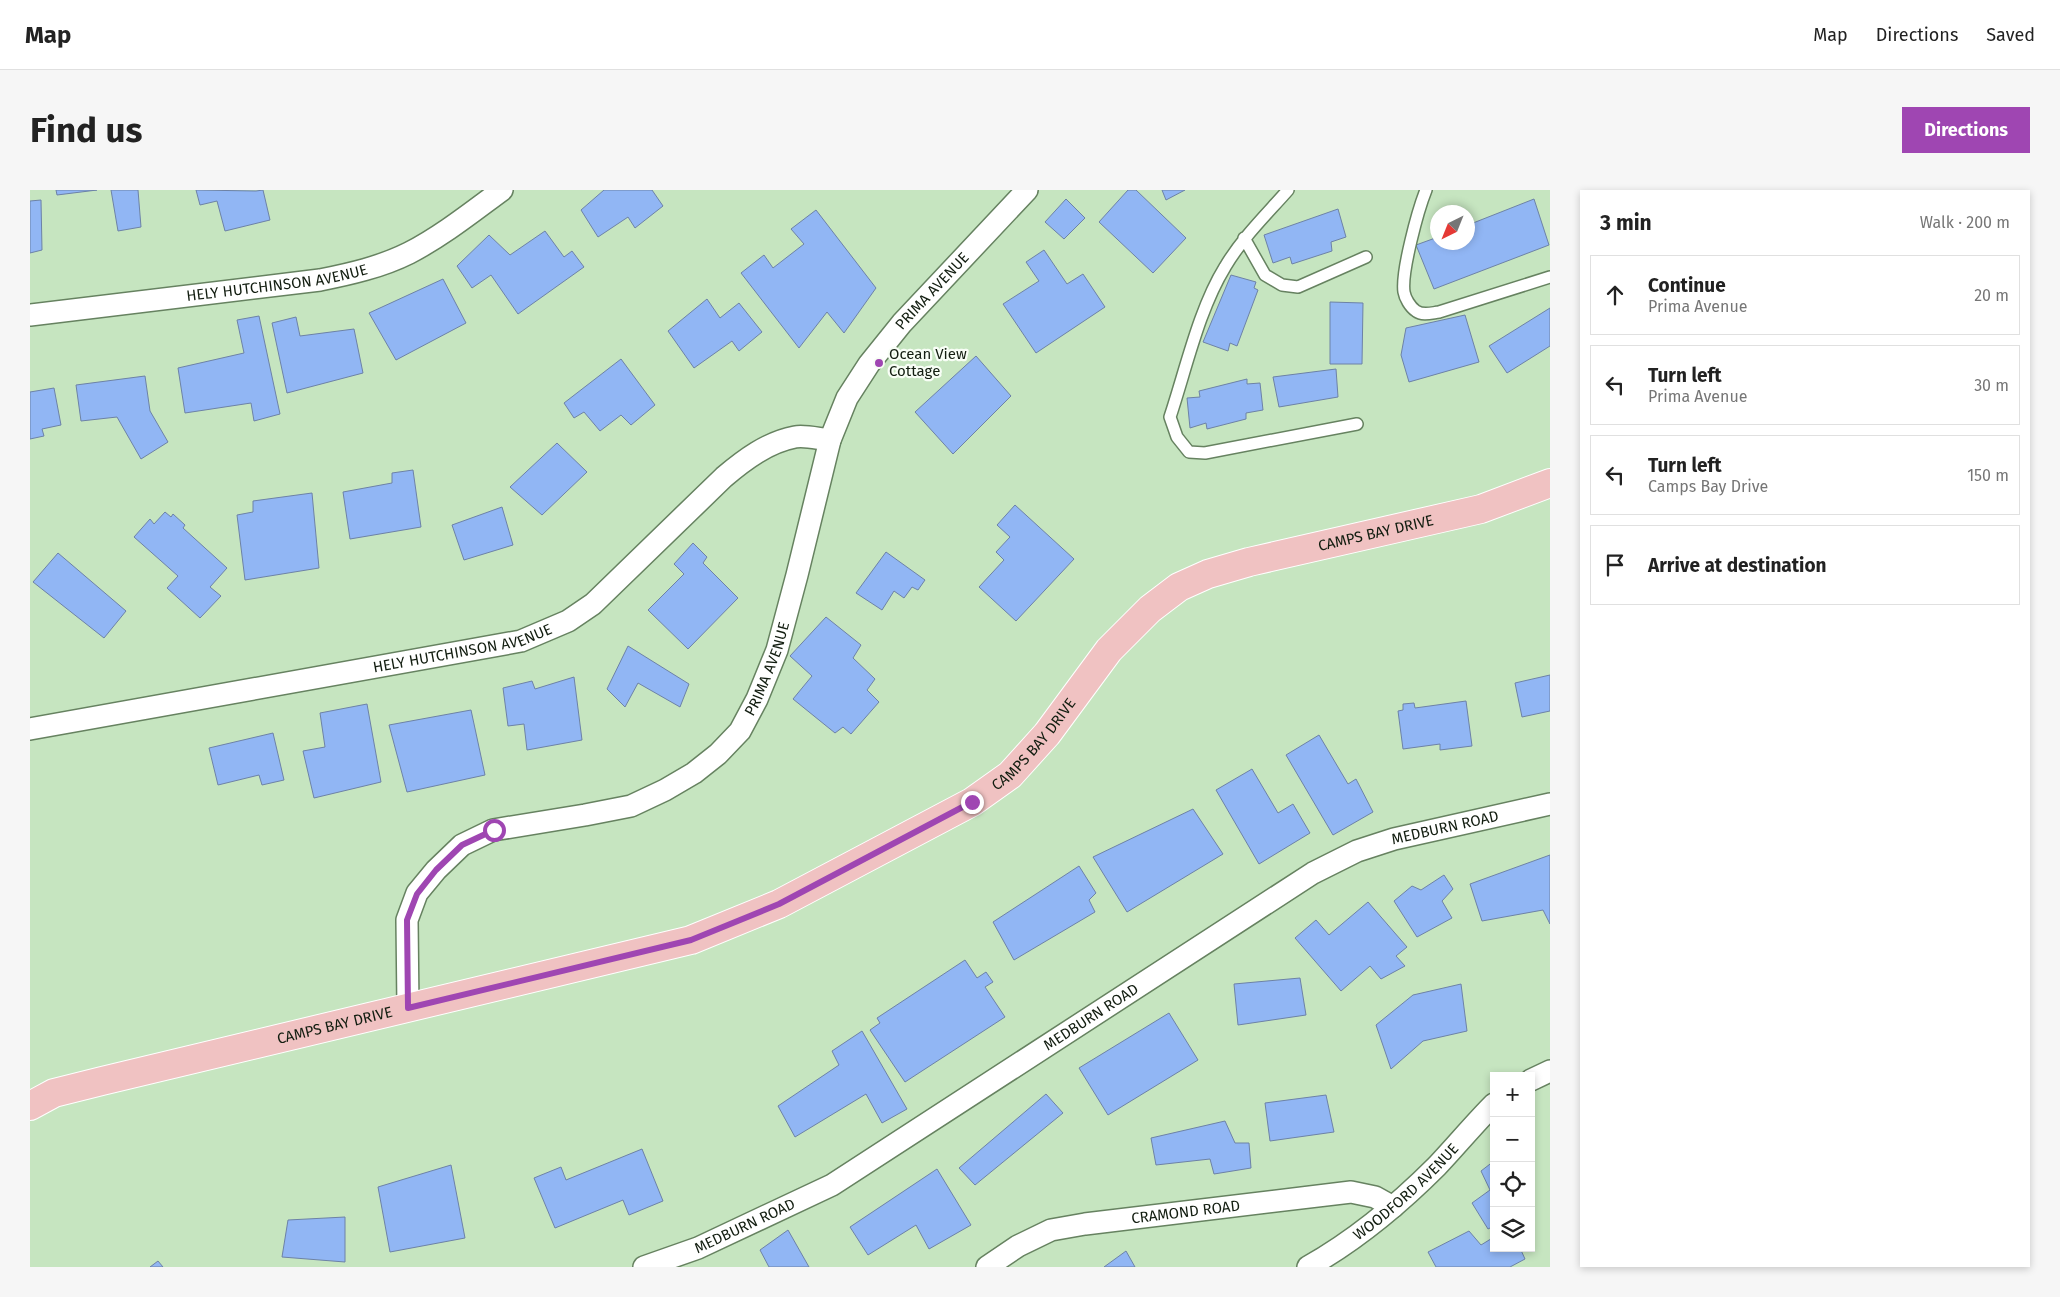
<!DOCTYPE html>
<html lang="en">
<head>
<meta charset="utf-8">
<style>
	:root { --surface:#fff; --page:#f6f6f6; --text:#222; --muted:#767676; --line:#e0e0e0; --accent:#9f46b2 }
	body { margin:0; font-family:"Fira Sans",sans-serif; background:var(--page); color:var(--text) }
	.controls { position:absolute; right:15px; bottom:15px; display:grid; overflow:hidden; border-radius:0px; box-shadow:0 2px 8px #0003 }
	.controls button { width:45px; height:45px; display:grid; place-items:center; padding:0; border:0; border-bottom:1px solid var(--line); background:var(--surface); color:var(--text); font:25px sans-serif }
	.compass { position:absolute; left:1400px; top:15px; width:45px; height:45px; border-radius:50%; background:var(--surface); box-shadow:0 2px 8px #0003; rotate:223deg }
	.stop { position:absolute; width:15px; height:15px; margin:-11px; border:4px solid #9f46b2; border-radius:50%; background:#fff }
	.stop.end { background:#9f46b2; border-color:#fff; box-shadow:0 1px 5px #0008 }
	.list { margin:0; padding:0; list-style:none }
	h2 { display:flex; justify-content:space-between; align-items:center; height:65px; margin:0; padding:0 20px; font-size:21px }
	h2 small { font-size:16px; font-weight:400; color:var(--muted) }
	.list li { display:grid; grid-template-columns:32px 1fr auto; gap:15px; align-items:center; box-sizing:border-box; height:80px; margin:0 10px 10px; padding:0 10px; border:1px solid var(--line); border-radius:0px }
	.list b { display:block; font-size:19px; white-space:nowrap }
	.list p { margin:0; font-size:16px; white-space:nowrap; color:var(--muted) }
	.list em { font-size:16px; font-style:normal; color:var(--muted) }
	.icon { flex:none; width:28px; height:28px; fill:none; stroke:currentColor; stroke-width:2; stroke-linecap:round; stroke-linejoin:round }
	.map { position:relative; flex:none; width:1520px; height:1077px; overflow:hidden; border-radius:0px }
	header { display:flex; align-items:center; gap:30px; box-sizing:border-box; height:70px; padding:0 25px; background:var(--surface); border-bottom:1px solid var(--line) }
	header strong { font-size:24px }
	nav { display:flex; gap:28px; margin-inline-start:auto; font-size:18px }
	.intro { display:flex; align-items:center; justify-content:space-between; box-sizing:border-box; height:120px; padding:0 30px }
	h1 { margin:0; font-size:35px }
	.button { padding:12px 22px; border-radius:0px; background:var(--accent); color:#fff; font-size:18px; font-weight:700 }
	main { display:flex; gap:30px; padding:0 30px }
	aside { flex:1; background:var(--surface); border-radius:0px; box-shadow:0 2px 8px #0003 }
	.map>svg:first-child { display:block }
</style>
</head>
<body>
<header>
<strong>Map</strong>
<nav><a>Map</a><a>Directions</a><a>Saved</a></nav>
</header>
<div class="intro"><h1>Find us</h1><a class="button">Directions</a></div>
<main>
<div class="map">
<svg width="1520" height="1077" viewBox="0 0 1520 1077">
	<rect width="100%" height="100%" fill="#c6e5c0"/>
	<!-- building -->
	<path fill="#91b6f4" stroke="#6d82a6" d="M26,0H67L27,5Z
		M81,0H108L111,37L88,41Z
		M166,0L226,1L233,0L240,30L195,41L187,11L170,15Z
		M574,0H622L633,16L605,38L598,27L568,47L551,20Z
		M1098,0H1106L1156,48L1123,83L1069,32Z
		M1132,0H1155L1136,10Z
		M1036,9L1055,28L1034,49L1015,32Z
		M1504,9L1519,55L1404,99L1386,55L1408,47V52H1438V35Z
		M11,10L12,60L0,63V11Z
		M1308,19L1316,47L1301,52L1302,61L1262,74L1260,67L1243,73L1234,45Z
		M786,20L846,98L814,143L797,122L769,158L711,83L734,65L743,78L774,54L761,39Z
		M515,41L534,67L542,61L554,77L488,124L461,85L442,98L427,76L459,45L480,65Z
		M1014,60L1037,94L1053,84L1075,117L1006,163L973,114L1009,91L996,72Z
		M1201,85L1226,92L1224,98L1228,100L1207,156L1200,153L1198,161L1173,152Z
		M413,89L436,133L366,170L339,123Z
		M677,109L690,128L709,113L732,142L709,161L702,151L664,178L638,141Z
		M1300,112L1333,113L1332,174H1300Z
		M1520,118V156L1477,183L1459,156Z
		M1435,125L1449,172L1379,192L1371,165L1376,138Z
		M229,126L250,224L224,231L221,213L155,223L148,178L214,163L207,130Z
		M266,127L270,146L324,139L333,183L257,203L242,133Z
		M946,166L981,206L923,264L885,222Z
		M591,169L625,215L601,235L591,225L570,241L554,222L544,228L534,213Z
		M1306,179L1308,207L1249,217L1243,187Z
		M115,186L120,221L138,252L111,269L87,227L51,231L46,195Z
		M1217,189V194L1230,193L1233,220L1216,223V229L1177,239L1176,233L1160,238L1157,208L1170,207L1169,201Z
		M24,198L31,235L12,239L14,246L0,249V202Z
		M527,253L557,282L512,325L480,297Z
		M383,280L391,337L320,349L313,302L362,293V283Z
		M282,303L289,378L215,390L207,325L223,322V311Z
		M985,315L1044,369L986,431L949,397L974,370L966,362L980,347L967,335Z
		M472,317L483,355L434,370L422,335Z
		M135,322L141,327L143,324L155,335L153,338L197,378L180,397L191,406L170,428L137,398L148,386L104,347L120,329L124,334Z
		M663,353L677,367L673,373L708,408L658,459L618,420L654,384L644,374Z
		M856,362L895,390L888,400L882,397L874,408L864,401L852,420L826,403Z
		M28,363L96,421L74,448L3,392Z
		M796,427L831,455L823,468L845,489L837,500L849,512L821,544L813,537L805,543L763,509L782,486L760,466Z
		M598,456L659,494L650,517L608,493L595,517L577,499Z
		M1520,485V521L1492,527L1485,493Z
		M544,487L552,550L497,560L494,534L478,536L473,498L502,491L505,499Z
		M1436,511L1442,556L1410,560V554L1373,559L1368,521L1373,520V514L1384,513L1385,518Z
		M337,514L351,592L284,608L273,561L295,557L290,523Z
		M441,520L455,585L377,602L359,535Z
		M243,543L254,590L232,595L229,585L188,595L179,558Z
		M1289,545L1318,594L1326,589L1343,622L1303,645L1256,565Z
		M1222,579L1248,623L1263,614L1280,643L1229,674L1186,600Z
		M1163,619L1193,664L1097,722L1063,667Z
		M1520,665V734L1513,720L1452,731L1440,694Z
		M1049,676L1066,703L1059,710L1065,722L984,770L963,732Z
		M1414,685L1423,699L1412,711L1422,728L1387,747L1364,711L1382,696L1391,700Z
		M1338,712L1377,757L1366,766L1375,776L1351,789L1340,776L1311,801L1265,748L1286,730L1299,745Z
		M935,770L947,788L956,782L963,792L955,797L975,827L875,892L840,840L850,833L847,828Z
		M1270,788L1276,825L1208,835L1204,794Z
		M1431,794L1437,841L1393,851L1361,879L1346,835L1383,805Z
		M1139,823L1168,870L1078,925L1049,878Z
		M832,841L877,919L852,933L836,904L765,947L748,916L809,875L802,861Z
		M1016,904L1033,923L945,995L929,978Z
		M1296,905L1304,942L1240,951L1235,913Z
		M1195,931L1205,953H1219L1221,978L1184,984L1180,969L1126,975L1121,948Z
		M612,959L633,1011L599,1025L593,1010L525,1038L504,988L531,977L536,990Z
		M1464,971V1036L1458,1039L1442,1013L1460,1000L1451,981Z
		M421,975L435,1048L360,1062L348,997Z
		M907,979L941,1035L899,1059L886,1035L838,1065L820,1037Z
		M315,1027V1072L252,1067L258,1030Z
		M758,1040L779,1077H739L730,1060Z
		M1439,1041L1451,1055L1464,1047V1058H1490L1495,1069L1480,1077H1406L1398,1062Z
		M1096,1061L1105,1077H1074Z
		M128,1071L133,1077H120Z"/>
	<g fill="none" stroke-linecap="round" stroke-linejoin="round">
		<!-- service casing -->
		<g stroke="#668260" stroke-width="14">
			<path id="service" d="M1258,0C1236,25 1212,48 1195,77C1169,119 1156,179 1140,227L1147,247L1159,262L1175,263L1327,234
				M1396,0C1388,20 1371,82 1374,102C1375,108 1380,117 1386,121C1393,126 1401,123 1409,122L1520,87
				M1214,48L1235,85L1252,95L1268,97L1336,67"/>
		</g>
		<!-- minor casing -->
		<g stroke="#668260" stroke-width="24">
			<g id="minor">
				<path id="s1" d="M0,125L290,90C320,84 351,77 379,63C412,46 442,22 472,0"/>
				<path id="s2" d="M0,539L491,451L538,431L563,414L694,287C714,270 738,252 765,247C775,245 789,249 800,250"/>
				<path id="s3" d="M378,818L377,730L387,703L406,680L432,655L463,640L555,625L601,616L635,600L664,583L688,564L710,541L727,509L747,460L767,385L800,250L817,208L839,174L872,133L997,0"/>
				<path d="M1501,890L1520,881"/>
				<path id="s4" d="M614,1077L668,1058L802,995L1283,683L1327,661L1364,649L1520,614"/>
				<path id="s5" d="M957,1077L988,1056L1021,1040L1055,1034L1321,1002L1345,1007L1363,1017"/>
				<path id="s6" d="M1278,1077C1326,1050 1368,1015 1407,976C1426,956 1444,934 1464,914"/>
			</g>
		</g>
		<!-- primary casing -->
		<g stroke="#fff" stroke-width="30">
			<g id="primary">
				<path id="s7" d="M0,916L24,903L72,891L661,750L749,714L942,612L980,585L1017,544L1079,460L1120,419L1149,397L1178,384L1219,372L1451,319L1520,293"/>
			</g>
		</g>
		<!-- service -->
		<use href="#service" stroke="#fff" stroke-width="11"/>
		<!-- minor -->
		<use href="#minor" stroke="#fff" stroke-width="21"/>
		<!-- primary -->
		<use href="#primary" stroke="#f0c2c2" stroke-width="28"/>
	</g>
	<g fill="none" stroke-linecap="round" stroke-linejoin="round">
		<!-- route -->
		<path stroke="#9f46b2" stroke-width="6" d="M464,640L432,655L406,680L387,704L377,730L378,818L661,750L749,714L942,612"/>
	</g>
	<!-- markers -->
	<circle fill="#9f46b2" stroke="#f8fef6" stroke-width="2" cx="849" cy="173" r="5"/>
	<g text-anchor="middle" stroke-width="4.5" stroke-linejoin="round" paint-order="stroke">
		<!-- street labels -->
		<g font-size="15" fill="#121d10" stroke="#f8fef6">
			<text dy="5" stroke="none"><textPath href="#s1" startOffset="249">HELY HUTCHINSON AVENUE</textPath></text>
			<text dy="5" stroke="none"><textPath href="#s3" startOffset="979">PRIMA AVENUE</textPath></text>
			<text dy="5" stroke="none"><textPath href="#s7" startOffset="1501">CAMPS BAY DRIVE</textPath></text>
			<text dy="5" stroke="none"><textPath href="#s2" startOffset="440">HELY HUTCHINSON AVENUE</textPath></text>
			<text dy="5" stroke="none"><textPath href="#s3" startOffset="559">PRIMA AVENUE</textPath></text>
			<text dy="5" stroke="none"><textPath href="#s7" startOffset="1081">CAMPS BAY DRIVE</textPath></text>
			<text dy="5" stroke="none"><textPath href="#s4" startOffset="919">MEDBURN ROAD</textPath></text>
			<text dy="5" stroke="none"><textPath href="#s4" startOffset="514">MEDBURN ROAD</textPath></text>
			<text dy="5" stroke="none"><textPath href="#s7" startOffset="316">CAMPS BAY DRIVE</textPath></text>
			<text dy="5" stroke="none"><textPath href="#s6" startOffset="124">WOODFORD AVENUE</textPath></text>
			<text dy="5" stroke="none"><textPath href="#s5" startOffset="210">CRAMOND ROAD</textPath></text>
			<text dy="5" stroke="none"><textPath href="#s4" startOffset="109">MEDBURN ROAD</textPath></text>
		</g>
		<!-- poi labels -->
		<g font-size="15" fill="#121d10" stroke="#f8fef6" text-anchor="start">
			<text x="859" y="169">Ocean View<tspan x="859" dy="17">Cottage</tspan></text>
		</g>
	</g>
</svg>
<div class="controls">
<button>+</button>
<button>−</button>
<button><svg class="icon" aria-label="locate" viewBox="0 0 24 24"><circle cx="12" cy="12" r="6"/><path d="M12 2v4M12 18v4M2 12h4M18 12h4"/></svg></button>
<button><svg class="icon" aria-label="layers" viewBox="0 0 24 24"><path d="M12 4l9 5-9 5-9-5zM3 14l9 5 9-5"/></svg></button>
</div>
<svg class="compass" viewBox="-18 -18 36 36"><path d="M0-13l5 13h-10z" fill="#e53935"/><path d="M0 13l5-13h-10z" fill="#767676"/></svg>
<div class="stop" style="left:464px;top:640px"></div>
<div class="stop end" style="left:942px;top:612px"></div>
</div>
<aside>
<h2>3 min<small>Walk · 200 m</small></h2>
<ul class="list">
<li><svg class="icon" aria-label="ahead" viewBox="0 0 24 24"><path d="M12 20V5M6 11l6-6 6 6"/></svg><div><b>Continue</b><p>Prima Avenue</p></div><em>20 m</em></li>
<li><svg class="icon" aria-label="left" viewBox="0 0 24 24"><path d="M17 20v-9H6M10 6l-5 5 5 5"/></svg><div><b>Turn left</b><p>Prima Avenue</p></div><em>30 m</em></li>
<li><svg class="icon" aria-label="left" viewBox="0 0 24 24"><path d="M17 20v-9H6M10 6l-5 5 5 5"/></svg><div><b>Turn left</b><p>Camps Bay Drive</p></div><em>150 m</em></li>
<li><svg class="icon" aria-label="arrive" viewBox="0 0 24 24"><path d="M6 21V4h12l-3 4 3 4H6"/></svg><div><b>Arrive at destination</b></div></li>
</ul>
</aside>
</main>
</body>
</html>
